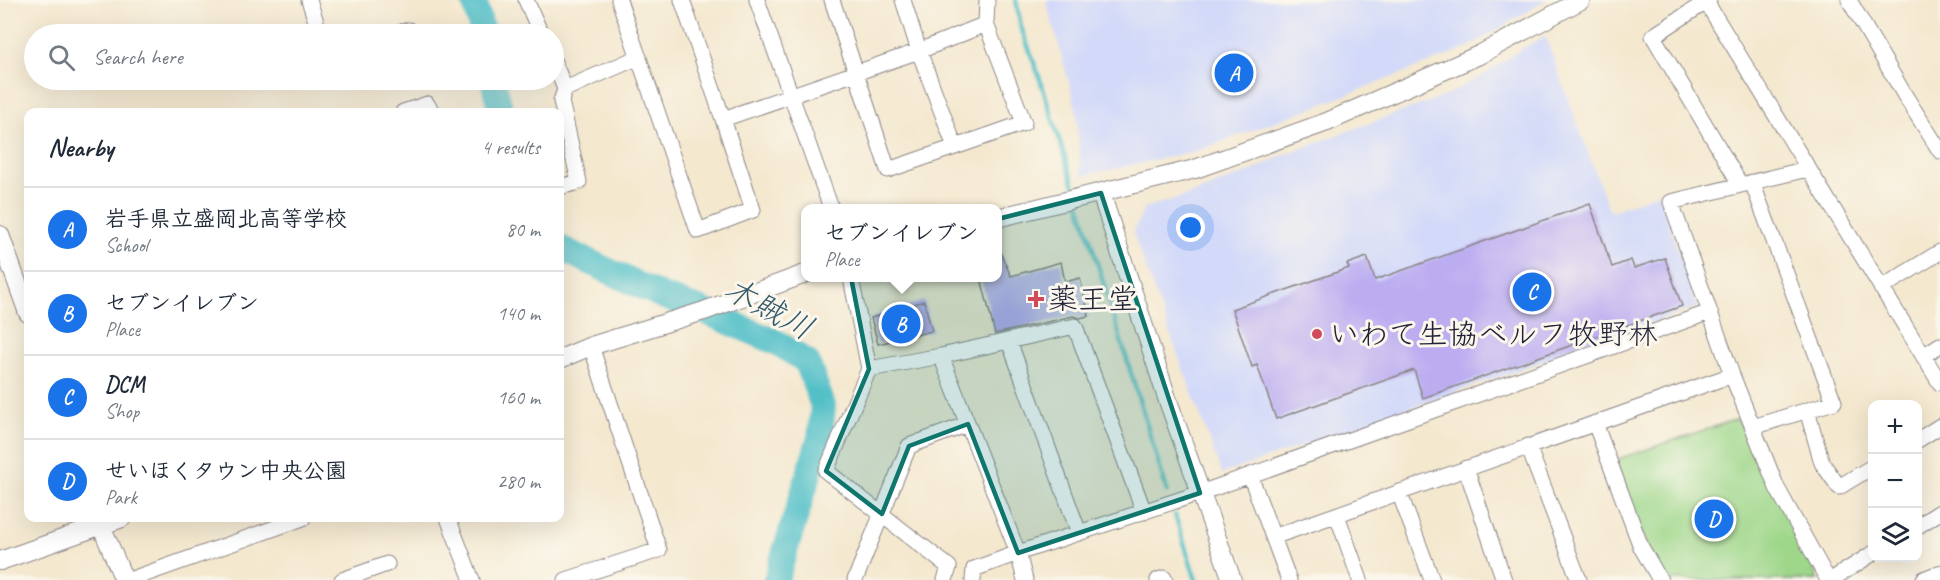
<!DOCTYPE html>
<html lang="en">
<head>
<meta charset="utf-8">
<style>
	:root { --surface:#fff; --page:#f6f6f7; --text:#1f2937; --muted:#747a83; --line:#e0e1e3; --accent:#1a73e8 }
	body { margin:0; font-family:Caveat,"Klee One",sans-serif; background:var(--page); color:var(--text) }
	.controls { position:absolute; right:18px; bottom:18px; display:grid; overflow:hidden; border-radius:12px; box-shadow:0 6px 24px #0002 }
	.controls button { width:54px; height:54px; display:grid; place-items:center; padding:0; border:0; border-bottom:2px solid var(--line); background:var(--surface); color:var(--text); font:30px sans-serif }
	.you { position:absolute; left:1191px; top:228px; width:21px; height:21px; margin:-15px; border:4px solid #fff; border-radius:50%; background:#1a73e8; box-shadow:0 0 0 9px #1a73e833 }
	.badge { display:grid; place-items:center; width:39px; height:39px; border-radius:50%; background:var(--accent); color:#fff; font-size:20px; font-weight:700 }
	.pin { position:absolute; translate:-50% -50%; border:3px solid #fff; box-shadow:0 2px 6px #0006 }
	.popup { position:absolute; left:801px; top:204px; width:201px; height:78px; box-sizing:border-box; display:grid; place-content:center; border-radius:12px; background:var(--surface); filter:drop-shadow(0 2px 4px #0005); font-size:20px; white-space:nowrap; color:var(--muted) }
	.popup b { font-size:22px; color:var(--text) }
	.popup::after { content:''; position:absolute; left:50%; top:100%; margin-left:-12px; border:12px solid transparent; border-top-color:var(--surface) }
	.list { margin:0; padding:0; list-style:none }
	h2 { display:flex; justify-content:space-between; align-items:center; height:78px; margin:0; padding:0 24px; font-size:26px }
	h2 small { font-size:20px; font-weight:400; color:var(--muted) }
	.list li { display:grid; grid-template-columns:39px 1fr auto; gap:18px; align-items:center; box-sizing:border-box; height:84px; padding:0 24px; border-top:2px solid var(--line) }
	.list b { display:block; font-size:22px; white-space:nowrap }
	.list p { margin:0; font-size:20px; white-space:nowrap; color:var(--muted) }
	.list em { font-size:20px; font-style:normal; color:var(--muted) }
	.icon { flex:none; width:33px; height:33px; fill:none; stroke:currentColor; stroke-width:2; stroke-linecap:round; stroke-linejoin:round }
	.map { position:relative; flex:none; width:1940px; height:580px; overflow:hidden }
	.search { position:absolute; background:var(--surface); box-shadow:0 6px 24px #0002; left:24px; top:24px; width:540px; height:66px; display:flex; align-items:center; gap:15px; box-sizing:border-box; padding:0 21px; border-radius:33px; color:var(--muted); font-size:22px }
	.panel { position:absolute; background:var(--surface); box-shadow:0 6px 24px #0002; left:24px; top:108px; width:540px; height:414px; border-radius:12px }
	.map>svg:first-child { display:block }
</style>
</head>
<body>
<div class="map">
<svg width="1940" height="580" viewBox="0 0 1940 580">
	<rect width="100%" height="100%" fill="#fbf7ec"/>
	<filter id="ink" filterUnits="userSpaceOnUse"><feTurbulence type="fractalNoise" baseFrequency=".0167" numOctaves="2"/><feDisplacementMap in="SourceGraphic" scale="12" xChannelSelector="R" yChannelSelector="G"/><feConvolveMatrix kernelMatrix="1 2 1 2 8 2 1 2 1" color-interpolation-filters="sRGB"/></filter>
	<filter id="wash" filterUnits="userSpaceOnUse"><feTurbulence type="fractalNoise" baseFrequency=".008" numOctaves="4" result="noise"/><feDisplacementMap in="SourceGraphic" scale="24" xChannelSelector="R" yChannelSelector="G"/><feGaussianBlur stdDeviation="1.35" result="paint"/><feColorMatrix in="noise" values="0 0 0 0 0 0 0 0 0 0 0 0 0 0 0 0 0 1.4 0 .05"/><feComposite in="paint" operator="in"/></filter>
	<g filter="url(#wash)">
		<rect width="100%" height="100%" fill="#f4e8cf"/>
		<!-- built -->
		<path fill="#d2d9f9" d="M1046,0H1547L1467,48L1336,99L1197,151L1081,176L1076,108Z
			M1545,36L1610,212L1659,193L1697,307L1222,474L1133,233L1144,208L1189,195L1254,170L1283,155L1447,95L1481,77L1518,51Z"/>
		<!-- green -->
		<path fill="#9ed78a" stroke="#607c62" stroke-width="1.5" d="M1737,419L1777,488L1818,580H1666L1648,550L1615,460Z"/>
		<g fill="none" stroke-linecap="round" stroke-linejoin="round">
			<!-- stream -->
			<path stroke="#52c0c8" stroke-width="4.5" d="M1016,0L1021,27L1040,79L1077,195
				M1079,203L1167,491
				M1175,515L1196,580"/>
			<!-- river -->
			<path stroke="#52c0c8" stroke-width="26" d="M474,0L483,34
				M493,80L501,112
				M560,248L662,296L704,311L778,343L807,362L823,406L820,438L776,580"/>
		</g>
		<g id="blocks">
			<!-- building -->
			<path fill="#bcadf1" d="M1590,204L1612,267L1631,260L1634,268L1665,258L1682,306L1423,398L1414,370L1276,419L1257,365L1252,367L1232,309L1349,268L1347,264L1367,257L1375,280Z
				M997,246L1011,276L1061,262L1065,282L1080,278L1089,316L1080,318L1073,316L995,334L981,278H997Z
				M924,301L932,331L878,344L871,318Z"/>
		</g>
	</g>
	<g filter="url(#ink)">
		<use href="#blocks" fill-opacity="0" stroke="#8b8585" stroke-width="1.5"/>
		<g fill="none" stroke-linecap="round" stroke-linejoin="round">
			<!-- minor casing -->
			<g stroke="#8b8585" stroke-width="17">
				<path id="minor" d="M309,0L320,34
					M526,0L541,34
					M619,0L698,231L753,210L723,119L919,51L986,24L987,0
					M682,0L723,119
					M757,0L831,208
					M832,0L888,170L955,147
					M903,0L919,51L955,147L1024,123L986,24
					M1705,0L1940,383
					M1709,0L1653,36L1740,184
					M1849,0L1904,94L1940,151
					M394,34L409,30
					M554,62L565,89L639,57
					M403,112L427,104L432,112
					M1752,182L1834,402L1753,427
					M560,187L579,182L561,101L565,89
					M851,278L869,369L826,471L949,567L945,580
					M1881,288L1940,252
					M1009,341L1079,533
					M941,356L1018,553L1025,580
					M1923,356L1940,345
					M869,369L941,356L1075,326L1144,512
					M1732,375L1671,202L1807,169
					M1807,410L1822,463L1839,487L1872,467
					M1595,423L1641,547L1660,580
					M1918,440L1940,426
					M1528,446L1579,580
					M1466,468L1504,580
					M1250,475L1289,580
					M1399,492L1432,580
					M448,518L472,580
					M1338,518L1360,580
					M1918,526L1940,512
					M1273,537L1732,375L1777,488L1828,580
					M129,580L303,518
					M342,580L387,564
					M566,580L659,550L591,346
					M855,580L909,446L968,424
					M973,580L974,569L1018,553L1200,493L1710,312
					M1158,580L1164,578L1165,580
					M1831,580L1872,554"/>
			</g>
			<!-- tertiary casing -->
			<g stroke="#8b8585" stroke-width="20">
				<path id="tertiary" d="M1101,193L1167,398L1232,580
					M997,218L1195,169L1327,122L1479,55L1581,0
					M0,235L28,313
					M560,359L591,346L704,311L805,274
					M98,518L124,580
					M0,561L122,518
					M1925,580L1940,574"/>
			</g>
			<!-- minor -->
			<use href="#minor" stroke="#fff" stroke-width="15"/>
			<!-- tertiary -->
			<use href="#tertiary" stroke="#fff" stroke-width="18"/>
		</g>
	</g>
	<!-- marked area -->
	<path fill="#0f766e" fill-opacity="0.2" stroke="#0f766e" stroke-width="4.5" stroke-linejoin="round" d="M1101,193L1200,493L1018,553L968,424L909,446L882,514L826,471L869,369L847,257Z"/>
	<!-- markers -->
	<g fill="#d1495b" stroke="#fbf7ec" stroke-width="2">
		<path d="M1033 290h6v6h6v6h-6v6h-6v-6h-6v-6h6z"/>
		<circle cx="1317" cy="334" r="6"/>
	</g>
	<g text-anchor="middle" stroke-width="6" stroke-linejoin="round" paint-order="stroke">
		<!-- poi labels -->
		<g font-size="30" fill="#22223b" stroke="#fbf7ec" text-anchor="start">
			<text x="1048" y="309">薬王堂</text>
			<text x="1329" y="344">いわて生協ベルフ牧野林</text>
		</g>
		<!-- water labels -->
		<g font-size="32" font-style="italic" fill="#33596c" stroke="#fbf7ec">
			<text transform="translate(769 308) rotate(28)" y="11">木賊川</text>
		</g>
	</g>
</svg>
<div class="controls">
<button>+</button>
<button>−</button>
<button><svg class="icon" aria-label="layers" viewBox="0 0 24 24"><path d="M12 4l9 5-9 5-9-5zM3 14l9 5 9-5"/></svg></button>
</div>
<div class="you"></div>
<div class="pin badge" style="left:1234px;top:73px">A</div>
<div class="pin badge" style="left:901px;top:324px">B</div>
<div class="popup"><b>セブンイレブン</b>Place</div>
<div class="pin badge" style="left:1532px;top:292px">C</div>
<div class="pin badge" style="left:1714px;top:519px">D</div>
<div class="search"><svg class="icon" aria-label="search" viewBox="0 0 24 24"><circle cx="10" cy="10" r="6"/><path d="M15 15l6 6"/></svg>Search here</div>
<section class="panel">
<h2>Nearby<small>4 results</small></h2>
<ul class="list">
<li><span class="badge">A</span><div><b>岩手県立盛岡北高等学校</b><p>School</p></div><em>80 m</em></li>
<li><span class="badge">B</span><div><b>セブンイレブン</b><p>Place</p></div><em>140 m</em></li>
<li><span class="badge">C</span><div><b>DCM</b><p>Shop</p></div><em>160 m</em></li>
<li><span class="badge">D</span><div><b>せいほくタウン中央公園</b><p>Park</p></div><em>280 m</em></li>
</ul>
</section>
</div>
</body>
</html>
